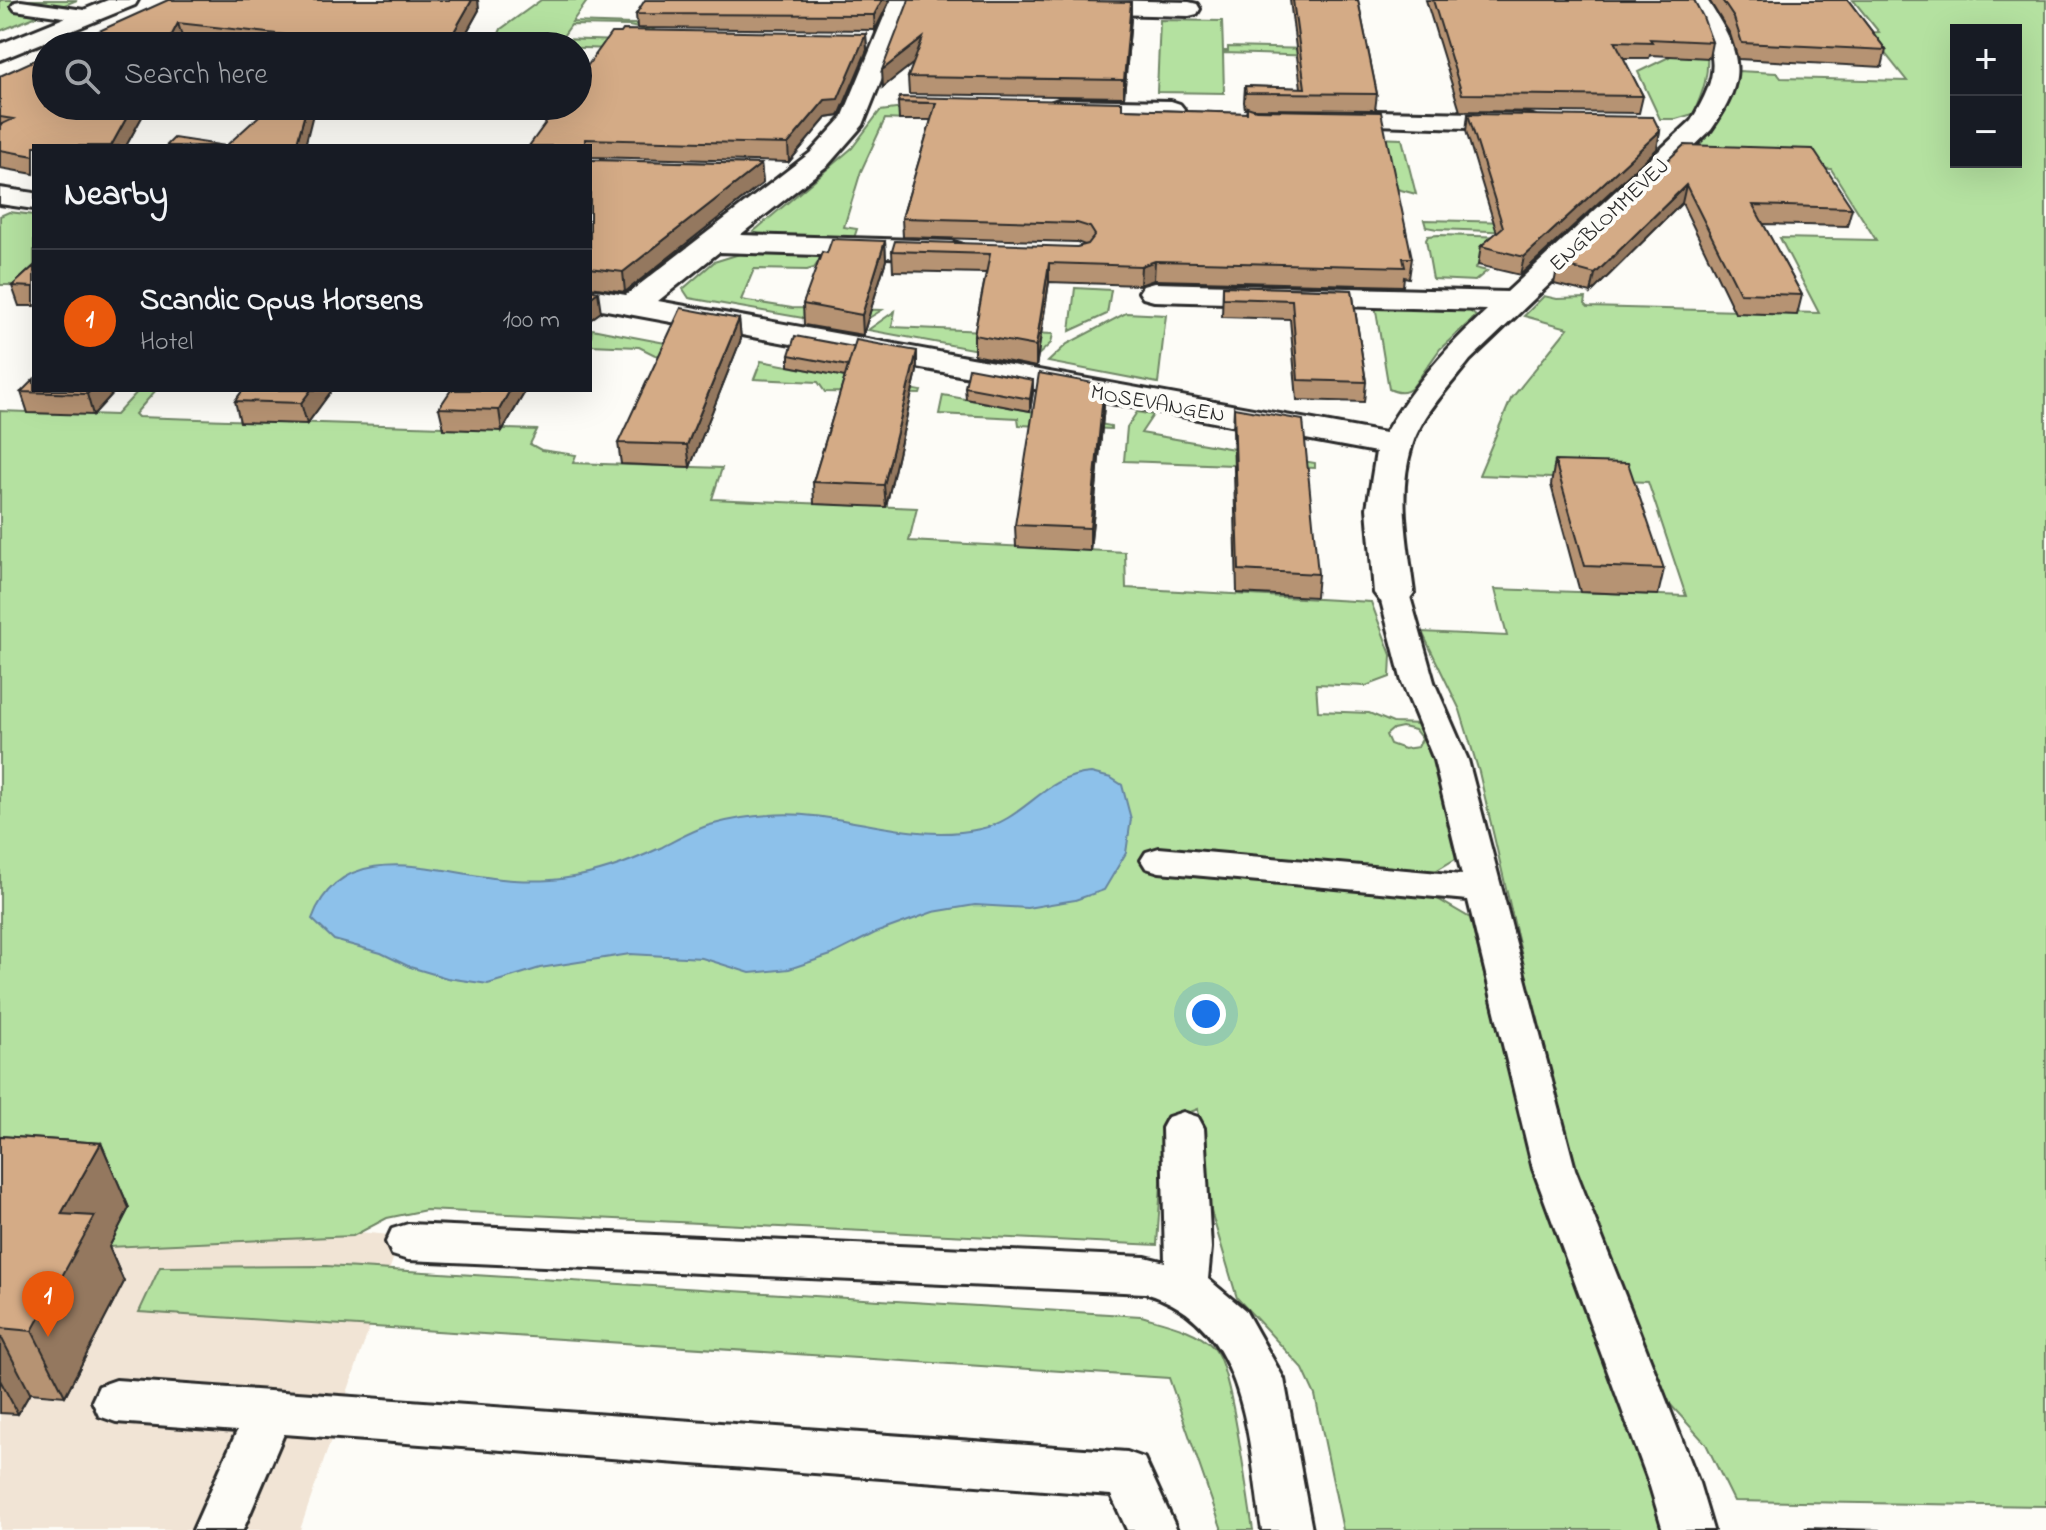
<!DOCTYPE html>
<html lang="en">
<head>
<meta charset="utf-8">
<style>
	:root { --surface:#171b24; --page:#20242c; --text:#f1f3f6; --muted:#9ea1a6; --line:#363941; --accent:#ea580c }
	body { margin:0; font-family:"Indie Flower",sans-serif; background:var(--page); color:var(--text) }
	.controls { position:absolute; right:24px; top:24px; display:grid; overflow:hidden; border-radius:0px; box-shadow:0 8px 32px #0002 }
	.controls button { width:72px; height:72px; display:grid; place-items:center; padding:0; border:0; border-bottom:2px solid var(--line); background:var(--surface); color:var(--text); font:40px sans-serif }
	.you { position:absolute; left:1206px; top:1014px; width:28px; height:28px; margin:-20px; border:6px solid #fff; border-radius:50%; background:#1a73e8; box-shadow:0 0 0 12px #1a73e833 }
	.badge { display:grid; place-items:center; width:52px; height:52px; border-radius:50%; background:var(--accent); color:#fff; font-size:26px; font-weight:700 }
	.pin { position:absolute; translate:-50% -66px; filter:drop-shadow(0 2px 4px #0008) }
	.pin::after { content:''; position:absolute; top:42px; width:28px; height:24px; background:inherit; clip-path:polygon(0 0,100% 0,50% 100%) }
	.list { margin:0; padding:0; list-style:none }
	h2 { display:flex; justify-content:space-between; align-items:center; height:104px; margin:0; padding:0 32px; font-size:34px }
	h2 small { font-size:26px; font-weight:400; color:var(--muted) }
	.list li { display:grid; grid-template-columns:52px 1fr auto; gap:24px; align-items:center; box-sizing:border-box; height:144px; padding:0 32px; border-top:2px solid var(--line) }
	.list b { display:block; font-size:30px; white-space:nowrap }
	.list p { margin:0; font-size:26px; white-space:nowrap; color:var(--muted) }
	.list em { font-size:26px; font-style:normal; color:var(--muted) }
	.icon { flex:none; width:44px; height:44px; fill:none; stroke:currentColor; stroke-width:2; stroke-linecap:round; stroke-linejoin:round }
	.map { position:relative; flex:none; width:2046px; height:1530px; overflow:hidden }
	.search { position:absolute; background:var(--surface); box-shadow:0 8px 32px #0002; left:32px; top:32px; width:560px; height:88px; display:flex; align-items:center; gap:20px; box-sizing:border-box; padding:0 28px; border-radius:44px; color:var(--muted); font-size:30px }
	.panel { position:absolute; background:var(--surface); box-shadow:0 8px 32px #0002; left:32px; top:144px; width:560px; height:248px; border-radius:0px }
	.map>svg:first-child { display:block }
</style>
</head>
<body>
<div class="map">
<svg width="2046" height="1530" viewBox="0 0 2046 1530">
	<rect width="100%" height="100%" fill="#fdfcf7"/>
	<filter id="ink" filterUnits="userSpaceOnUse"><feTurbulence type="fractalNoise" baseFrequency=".0125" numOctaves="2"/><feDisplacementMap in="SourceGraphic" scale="16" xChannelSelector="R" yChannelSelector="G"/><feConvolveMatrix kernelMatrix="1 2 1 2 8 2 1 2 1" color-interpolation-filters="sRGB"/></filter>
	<g filter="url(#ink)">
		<!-- built -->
		<path fill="#f1e4d5" d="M0,1126L326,1229L401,1236L300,1530H0Z"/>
		<!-- green -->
		<path fill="#b4e1a0" stroke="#708666" stroke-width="2" fill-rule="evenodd" d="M0,0H77L0,31Z
			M541,0H588L572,22L660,25L651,31L629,26L571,25L561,39L619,41L613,49L494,45L501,29Z
			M1635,0L1707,48C1709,74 1704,91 1693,114L1676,119H1660L1638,72L1669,57Z
			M1853,0H2046V1506L1734,1501L1706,1444L1669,1403L1574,1164L1535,1013L1479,772L1460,710L1422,632L1507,636L1495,589L1686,596L1648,482L1479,475L1511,399L1568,328L1524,316L1544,296L1557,299L1586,298L1585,304L1588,307L1819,313L1780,238L1876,240L1831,169L1684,160C1713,132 1732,113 1738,71L1777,73L1781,78L1907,81L1869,33L1879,32ZM1956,30H2016V162H1956Z
			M1160,20L1222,21L1223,51H1228V47L1350,50L1351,57L1223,53L1224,93L1157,92Z
			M896,109H909L906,120L885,119L861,171L844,227L857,229L853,241L767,237L753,232L852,148L880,111Z
			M1347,137L1402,139L1416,194L1355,178Z
			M9,212L34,215V267L14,285H0V216Z
			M1424,220L1561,223L1516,232L1437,229L1426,227Z
			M1438,235L1510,237L1475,268L1487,271L1475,281L1433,279L1426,240L1428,236Z
			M746,252L824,254L814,268L807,270L754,269L741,300L792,308L882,310L854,327L689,298L683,289L714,262Z
			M1075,288L1111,290L1107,314L1070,331Z
			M1375,305L1467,309L1476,316L1440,349L1412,388C1405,394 1397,393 1389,389Z
			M895,311L892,327L1053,334L1051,343L1033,360L868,330Z
			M1126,313L1166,315L1158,383L1048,362L1067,344Z
			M592,329L607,332L734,356L655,355L639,347L590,345Z
			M761,361L921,391L920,394L825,392L818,382L754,379Z
			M139,390H156L135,414L138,417L537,430L530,444L541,450L576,455L573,463L722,468L712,499L917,508L909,541L1125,552L1126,588L1371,602L1391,655L1390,677L1366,686L1316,684L1318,711L1369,713L1393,723L1423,724L1440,775L1457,858L1432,873L1203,852L1197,877L1434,897L1470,918L1535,1178L1654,1488L1666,1530H1343L1315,1395L1303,1369L1237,1298L1208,1201L1198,1109L1165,1122L1157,1245L426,1210L387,1218L353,1236L109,1247L128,1208L0,1199V411L116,415ZM1402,727L1415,730L1422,739L1418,747L1404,749L1390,744L1386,735L1393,729Z
			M943,395L1111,426V429L1019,425L1018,418L939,414Z
			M1137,412L1153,415L1141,433L1315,463V468L1124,461L1127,427Z
			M326,1266L1141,1316C1165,1323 1196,1329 1214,1348C1232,1369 1247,1496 1253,1530H1222L1169,1378L139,1312L160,1267Z"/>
		<!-- water -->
		<path fill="#8dc1ea" stroke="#66859e" stroke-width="2" d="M1091,773L1111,778L1122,785L1131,819L1126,853L1104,890L1075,900L1027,908L975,905L933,912L875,933L831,955L789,969L750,973L702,958L630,954L540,968L488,984L447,978L410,967L381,953L334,940L312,919C344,831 448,877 513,880C530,881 550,881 567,878C598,874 632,861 660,848C676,840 693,830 710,825C728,820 750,816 769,815C841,809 909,845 980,829C1025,820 1043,776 1091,773Z"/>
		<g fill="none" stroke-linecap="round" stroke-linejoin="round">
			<!-- service casing -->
			<g stroke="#2b2b2b" stroke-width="6">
				<path id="service" d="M21,1L91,11L100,16L91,21L15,10L12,6L15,2Z
					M1394,584L1405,587L1409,593L1434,682L1468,760L1575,1169L1699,1483L1713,1530H1663L1649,1483L1533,1169L1468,900L1159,872L1146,868L1141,860L1146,852L1159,848L1462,875L1434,760L1402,682L1379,593L1383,587Z
					M1183,1112L1198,1117L1204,1128L1211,1248L1208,1279L1245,1310L1284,1379L1312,1530H1262C1248,1442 1249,1323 1145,1293L408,1260L392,1255L386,1242L392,1229L408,1224L1145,1257L1165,1262L1162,1128L1168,1117Z
					M116,1380L1127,1452L1144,1458L1177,1530H1127L1111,1495L284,1434L243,1530H193L237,1431L116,1422L99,1416L92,1401L99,1386Z"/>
			</g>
			<!-- minor casing -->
			<g stroke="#2b2b2b" stroke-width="6">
				<path id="minor" d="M108,0H138L135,5L0,60V44Z
					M891,0H913L863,125L828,165L740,235L951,241L961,244L966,250L961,256L951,259L719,252L658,301L1385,433C1413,385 1447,347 1487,310L1154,301L1143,298L1139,292L1143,286L1154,283L1507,292L1691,121C1724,67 1717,52 1685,0H1707C1742,54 1749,76 1711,130L1470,360C1450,386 1422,414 1412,446C1397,494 1408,545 1414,593L1408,601L1394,605L1380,601L1374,593L1367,508L1376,452L590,307V289L626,295L810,153L842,118Z
					M1101,0L1189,2L1197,4L1200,9L1197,14L1189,16L1071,13L1063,11L1060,6L1068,0Z
					M1061,99L1171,101L1180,104L1184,109L1180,114L1171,117L1052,112L1048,107L1052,102Z
					M1324,110L1527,114L1536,117L1540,122L1536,127L1527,130L1315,123L1311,118L1315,113Z
					M0,188L34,193V209L0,204Z"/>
			</g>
			<!-- service -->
			<use href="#service" fill="#fdfcf7" fill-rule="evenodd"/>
			<!-- minor -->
			<use href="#minor" fill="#fdfcf7" fill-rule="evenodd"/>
		</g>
		<!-- wall -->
		<path fill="#b69373" stroke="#2b2b2b" stroke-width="2" d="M168,0H478L479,10L459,46H234L183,40Z
			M890,0L875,30L637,28L636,14Z
			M909,0L1131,18L1124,97L909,94L908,77L914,62L883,87Z
			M1290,0H1358L1377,94L1375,110L1254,109L1412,258L1409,278L1404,277L1403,286L1154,280L1140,285L1049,282L1036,367L974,355V335L986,273L893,271L892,251L1077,247L1085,245L1077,242L903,237L902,218L931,120H899L898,102L1246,113L1247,109H1245L1244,102L1245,86L1301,88Z
			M1426,0H1694L1712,42L1709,58L1650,55L1649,58H1623L1643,96L1639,113L1460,111Z
			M1709,0H1848L1886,50L1882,67L1738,59L1730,34Z
			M866,34L867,50L839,116L826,118L789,162L590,157V146H529Z
			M0,76L46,106H148L126,146H34V174L0,168Z
			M1468,114L1660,131L1657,149L1520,275L1478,265L1481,246L1497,233L1466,131Z
			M1684,145L1852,208L1847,226L1763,224L1802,295L1797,315L1735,313L1682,203L1591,293L1554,284L1558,264Z
			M590,160L761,164L763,183L625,292L590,287Z
			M885,241L886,260L863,335L804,325L803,304L827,253Z
			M34,266V306H19L12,286Z
			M1223,286L1352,290L1366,382L1364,402L1297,400L1290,319L1222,317Z
			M739,319L741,339L690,467L621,464L618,443Z
			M854,347L917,351V371L886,507L814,504L813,482L845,377L789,366V355Z
			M1033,380V392L1030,411L966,399L965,387Z
			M1104,385V406L1090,551L1016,547L1015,525Z
			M116,390L93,415L28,413L21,392Z
			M243,390H332L307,424L240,422L235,401Z
			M526,390L502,431L444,429L439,408Z
			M1234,408L1318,574L1316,597L1237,593L1233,429Z
			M1555,461L1664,569L1658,595L1580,592L1551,485Z
			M0,1136L101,1143L129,1208L109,1247L124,1282L65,1396L30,1393L18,1414L0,1413Z"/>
		<!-- shaded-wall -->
		<path fill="#94785e" stroke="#2b2b2b" stroke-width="2" d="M472,0H478L479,10L459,46H448L447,44Z
			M882,0H890L875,30L874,15Z
			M1131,2V18L1124,97V80Z
			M178,23L183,40L180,46H166Z
			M866,34L867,50L839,116L826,118L789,162L788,144L825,100Z
			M923,38L924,55L883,87L882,70Z
			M133,106H148L126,146H111Z
			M307,106H315L305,146H296Z
			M1660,131L1657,149L1520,275L1524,257Z
			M761,164L763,183L625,292L623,272Z
			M1686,185L1682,203L1591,293L1595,274Z
			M885,241L886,260L863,335L862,315Z
			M1155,261L1154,280L1140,285L1141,266Z
			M1049,263V282L1036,367V346Z
			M598,292L601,312L590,320V298Z
			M739,319L741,339L690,467L687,445Z
			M917,351V371L886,507L884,485Z
			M1033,380V392L1030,411V399Z
			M1104,385V406L1090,551V528Z
			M91,390H116L93,415L87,394Z
			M311,390H332L307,424L301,403Z
			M510,390H526L502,431L499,410Z
			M101,1143L129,1208L109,1247L124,1282L65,1396L32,1331L61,1214Z
			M0,1335L30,1393L18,1414L0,1380Z"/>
		<!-- building -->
		<path fill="#d4ab86" stroke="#2b2b2b" stroke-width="2" d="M168,0H472L447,44H429L428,46H335L341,41L178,23L166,46H66Z
			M645,0H882L874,15L636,14Z
			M909,0H1036L1131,2L1124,80L908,77L923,38L882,70Z
			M1293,0H1358L1377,94L1246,93L1245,86L1305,88Z
			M1433,0H1694L1703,17L1712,42L1650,39L1652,42L1615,41L1643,96L1462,94Z
			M1722,0H1848L1886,50L1742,43L1734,18Z
			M623,30L866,34L838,99L825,100L788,144L585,139V146H529L558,106H578V79L611,33H621Z
			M46,55V106H133L111,146H34V156L0,150V125L13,119L0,117V76Z
			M900,97L1122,102V109L1247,113V107L1256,110L1381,112L1412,258H1403L1405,267L1155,261L1141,266L1049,263L1036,346L974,335L990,254L892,251L895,241L1077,247L1088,244L1095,235L1090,227L1077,223L902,218L936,103L898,102Z
			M270,106H307L296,146H166L174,138L226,146Z
			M1468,114L1653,117L1660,131L1524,257L1481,246L1503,227Z
			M1684,145L1813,149L1852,208L1753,205L1802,295L1740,293L1686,185L1595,274L1558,264Z
			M590,160L761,164L623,272L590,268Z
			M832,239L885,241L862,315L803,304L822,252L827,253Z
			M34,266V287L12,286Z
			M1223,286L1352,290L1366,382L1298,380L1292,300L1223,298Z
			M590,290L598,292L590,298Z
			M681,308L739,319L687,445L618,443Z
			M795,336L854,347L848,366L789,355Z
			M856,340L917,351L884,485L813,482Z
			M969,368L1033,380L1030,399L965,387Z
			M1039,373L1104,385L1090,528L1015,525Z
			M34,379V390H91L87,394L21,392Z
			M243,390H311L301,403L235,401Z
			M451,390H510L499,410L439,408Z
			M1234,408L1303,420L1318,574L1239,570Z
			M1555,461L1628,463L1664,569L1585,566Z
			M0,1136L101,1143L61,1214L95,1216L32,1331L0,1328Z
			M1806,1528L1880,1530H1807Z"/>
	</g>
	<g text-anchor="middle" stroke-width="8" stroke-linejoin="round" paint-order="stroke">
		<!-- far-street labels -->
		<g font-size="22" fill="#2b2b2b" stroke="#fdfcf7">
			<text transform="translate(1608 214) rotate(-43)" y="8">ENGBLOMMEVEJ</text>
			<text transform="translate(1158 402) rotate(10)" y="8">MOSEVANGEN</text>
		</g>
	</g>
</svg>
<div class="controls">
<button>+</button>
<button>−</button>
</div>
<div class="you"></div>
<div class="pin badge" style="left:48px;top:1337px">1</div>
<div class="search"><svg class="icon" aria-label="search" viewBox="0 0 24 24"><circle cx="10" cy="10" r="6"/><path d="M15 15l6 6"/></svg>Search here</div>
<section class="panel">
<h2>Nearby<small></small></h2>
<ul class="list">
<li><span class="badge">1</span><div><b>Scandic Opus Horsens</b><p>Hotel</p></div><em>100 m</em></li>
</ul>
</section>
</div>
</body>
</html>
